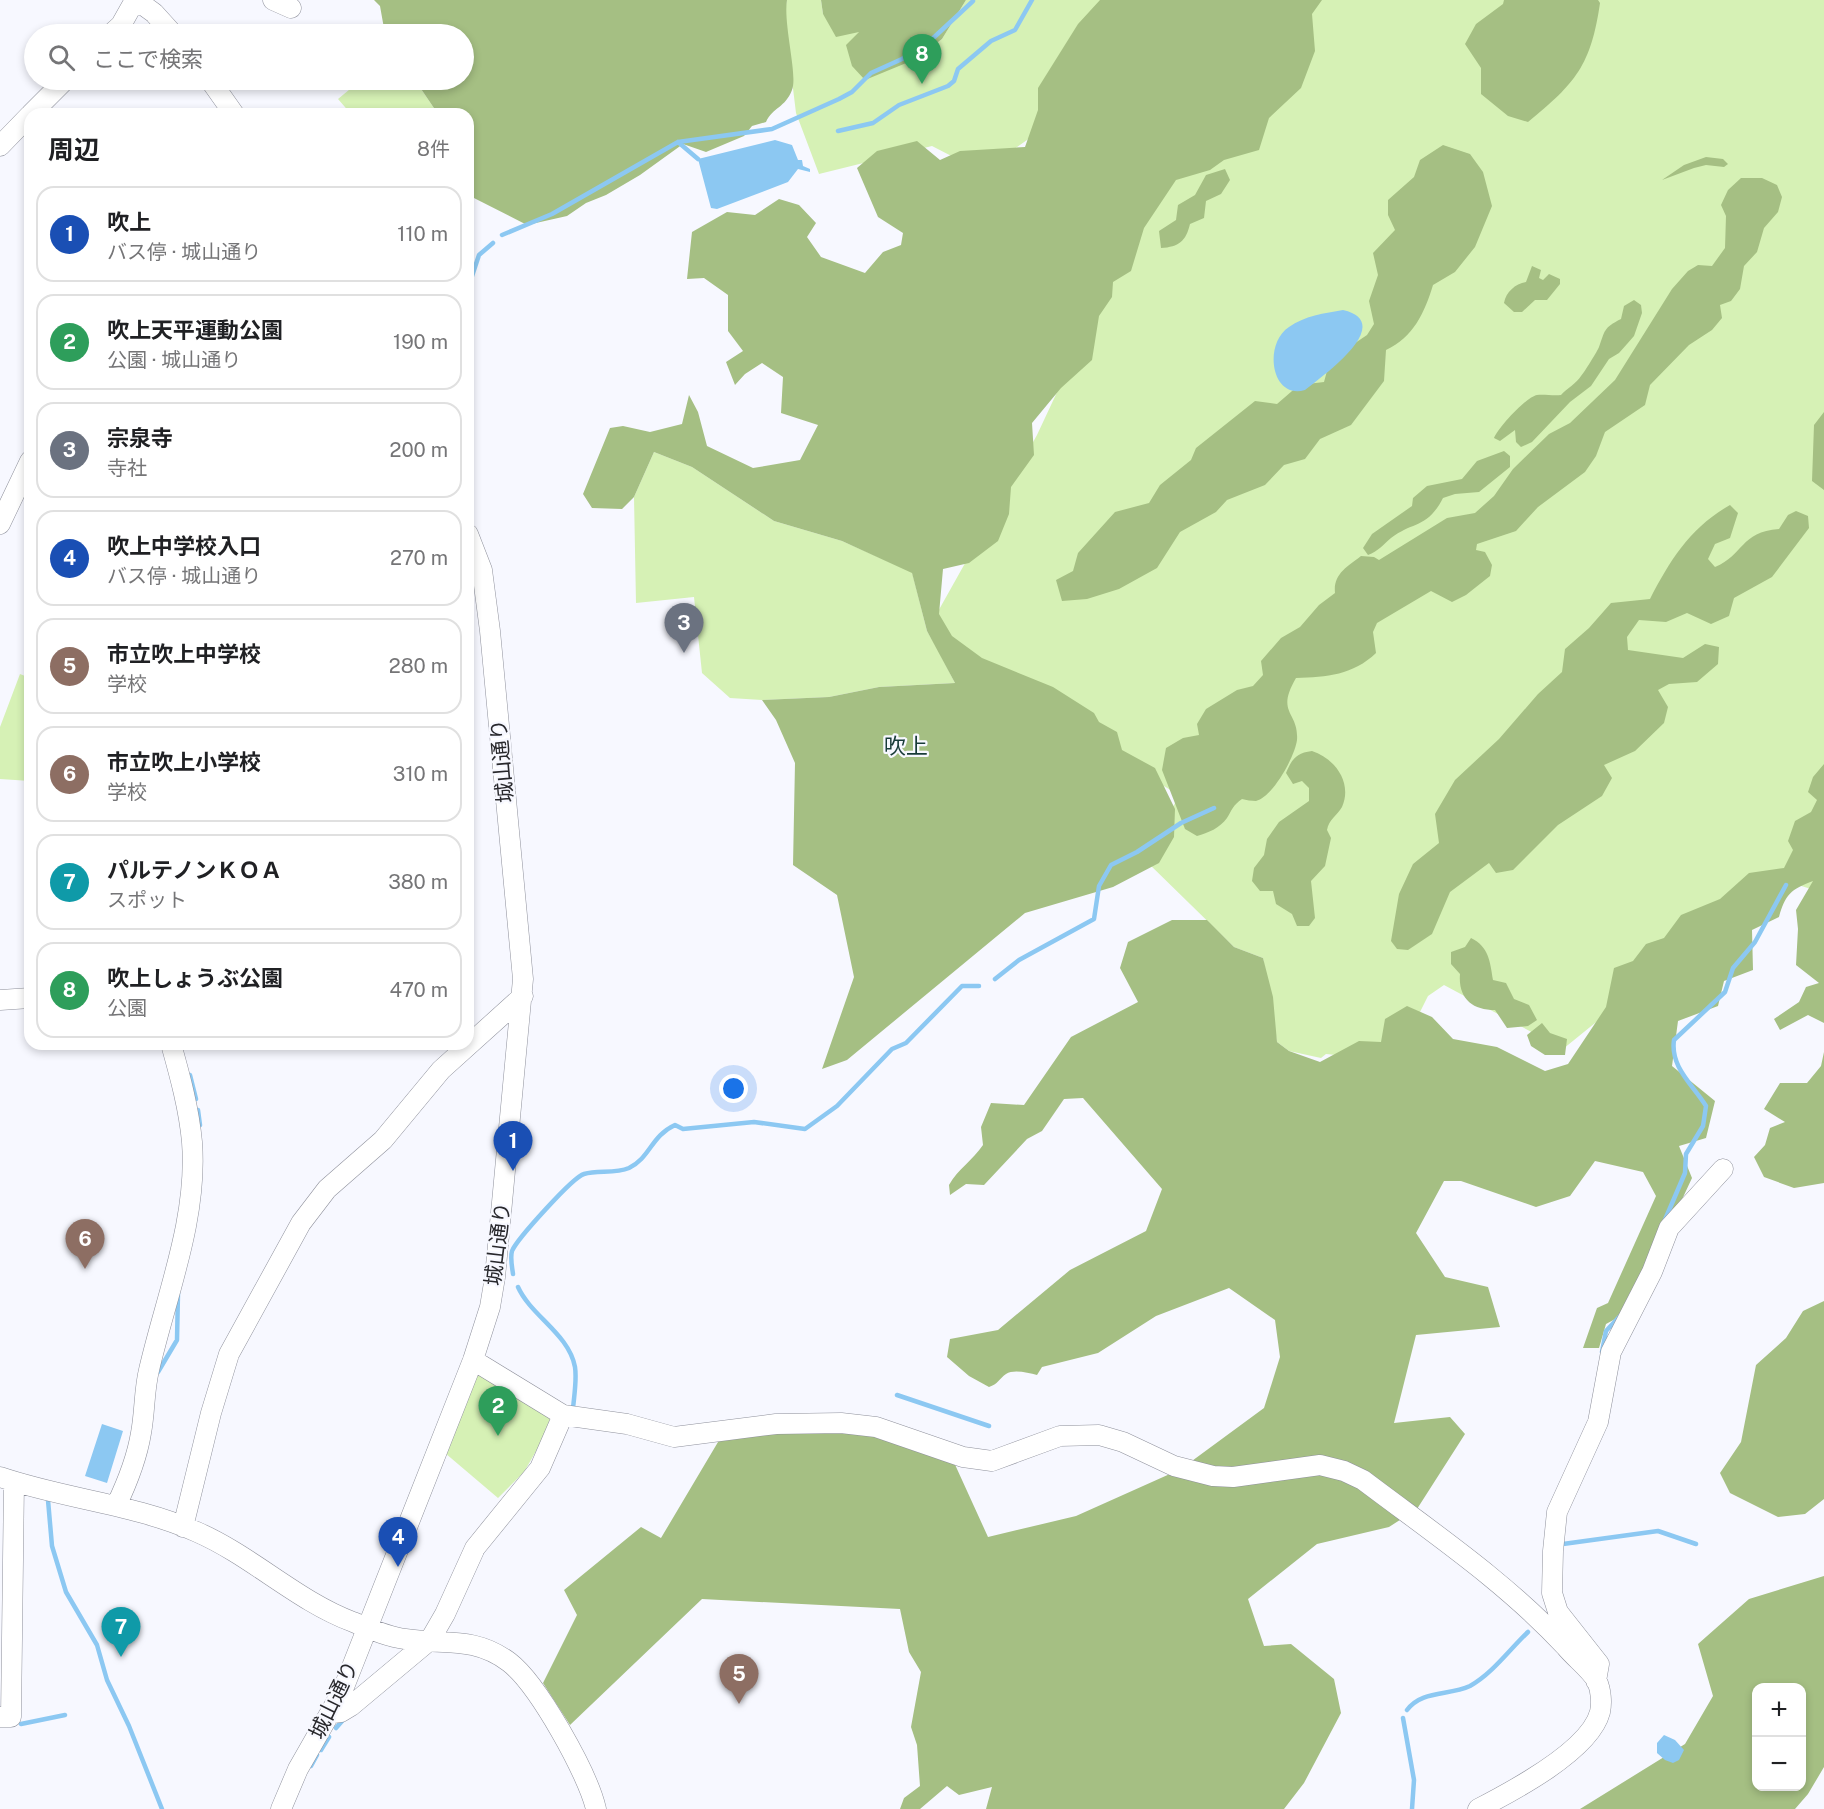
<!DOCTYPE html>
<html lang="ja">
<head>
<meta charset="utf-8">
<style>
	:root { --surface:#fff; --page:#f6f6f6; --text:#202124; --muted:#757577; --line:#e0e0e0; --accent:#111827 }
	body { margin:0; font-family:"Public Sans","Noto Sans JP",sans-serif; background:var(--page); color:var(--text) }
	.controls { position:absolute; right:18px; bottom:18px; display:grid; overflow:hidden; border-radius:12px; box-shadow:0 3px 9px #0003 }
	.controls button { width:54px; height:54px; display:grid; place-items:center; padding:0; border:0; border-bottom:2px solid var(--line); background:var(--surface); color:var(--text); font:30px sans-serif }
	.you { position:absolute; left:734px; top:1089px; width:21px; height:21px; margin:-15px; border:4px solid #fff; border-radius:50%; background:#1a73e8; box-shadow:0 0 0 9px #1a73e833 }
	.badge { display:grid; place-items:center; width:39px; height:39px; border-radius:50%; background:var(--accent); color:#fff; font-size:20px; font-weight:700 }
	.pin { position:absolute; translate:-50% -50px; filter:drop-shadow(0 2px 3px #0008) }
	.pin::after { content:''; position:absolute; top:32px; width:21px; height:18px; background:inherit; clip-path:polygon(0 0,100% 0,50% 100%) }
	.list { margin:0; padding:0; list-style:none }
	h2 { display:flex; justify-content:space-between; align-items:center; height:78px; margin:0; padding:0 24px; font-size:26px }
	h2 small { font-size:20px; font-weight:400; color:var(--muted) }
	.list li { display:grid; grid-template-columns:39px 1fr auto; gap:18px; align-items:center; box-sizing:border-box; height:96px; margin:0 12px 12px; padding:0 12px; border:2px solid var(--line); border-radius:18px }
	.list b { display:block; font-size:22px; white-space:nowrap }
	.list p { margin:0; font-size:20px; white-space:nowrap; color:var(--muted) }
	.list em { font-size:20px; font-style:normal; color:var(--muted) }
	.icon { flex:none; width:33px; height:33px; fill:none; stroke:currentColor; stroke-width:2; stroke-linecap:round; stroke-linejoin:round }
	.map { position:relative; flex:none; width:1824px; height:1809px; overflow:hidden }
	.search { position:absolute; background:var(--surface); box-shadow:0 3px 9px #0003; left:24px; top:24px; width:450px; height:66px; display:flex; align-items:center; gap:15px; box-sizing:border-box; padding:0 21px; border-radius:33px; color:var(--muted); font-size:22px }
	.panel { position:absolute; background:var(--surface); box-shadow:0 3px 9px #0003; left:24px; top:108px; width:450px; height:942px; border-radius:18px }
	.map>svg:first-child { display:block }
</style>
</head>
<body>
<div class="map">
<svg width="1824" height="1809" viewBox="0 0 1824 1809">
	<rect width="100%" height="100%" fill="#f7f8ff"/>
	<!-- green -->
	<path fill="#d6f1b5" d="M787,0H821L823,14L916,59L942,39L966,0H1108L1052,115L1027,140L999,160L965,163L932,146L819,174L796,113L784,15Z
		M1296,0H1824V893L1769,876L1685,950L1563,1049L1444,985L1428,996L1401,1050L1346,1056L1326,1054L1321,1058L1289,1051L1277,1042L1263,958L1234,947L1146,861L1179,795L940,654L955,683L879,687L829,697L762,700L730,698L702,673L694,597L636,603L634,497L654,452L692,467L774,521L842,541L912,572L927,631L937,648L936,615L1037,435L1147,200Z
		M361,80H415L438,114H351L338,99Z
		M20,674L30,678V781L0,779V727Z
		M483,1372L554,1420L524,1472L498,1498L445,1453L476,1375Z"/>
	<!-- forest -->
	<path fill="#a5bf83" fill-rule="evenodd" d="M374,0H787C783,24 798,76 792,90C785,108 773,107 766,122L752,126L744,136L706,152L683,144L640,175L606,195L586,203L567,216L527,225L468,195V114H438L415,80H464V34H385L380,6Z
		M821,0H966L942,39L916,59L865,80L852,66L846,45L859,32L836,37L823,14Z
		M1100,0H1322L1312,14L1315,51L1301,88L1269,118L1259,150L1224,160L1210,170L1176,180L1144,228L1131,271L1113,282L1112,297L1099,316L1092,360L1061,388L1032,423L1034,455L1011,487L1009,514L998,541L969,563L943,569L939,614L952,636L982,658L1053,687L1094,713L1099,722L1117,732L1122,750L1155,768L1175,809L1174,837L1159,863L1113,887L1025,913L847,1060L822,1069L854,977L837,895L793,865L795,763L776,720L762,700L829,697L879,687L955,683L927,631L912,573L842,541L774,521L692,467L654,452L634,497L622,509L592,508L583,494L610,428L623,426L650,432L682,424L689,395L698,412L707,446L753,468L800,460L818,425L781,413L783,377L762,363L745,374L735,385L726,362L743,351L728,331V295L704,278L687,279L692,232L727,212L755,215L779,199L799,205L816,223L807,237L821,257L865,273L883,252L901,245L903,233L878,217L857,168L877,151L917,141L940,160L960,151L1025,147L1038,110V88L1078,24Z
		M1504,0H1598L1600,3C1591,65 1576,83 1528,122L1508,116L1481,94V68L1465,44L1476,24L1503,4Z
		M1443,145L1470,154L1483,172L1492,206L1475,247L1455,272L1433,285C1425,312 1413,338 1386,350L1384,381L1351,425L1320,439L1305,459L1284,465L1265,485L1227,500L1216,512L1180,532L1157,568L1119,589L1087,599L1062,601L1056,580L1073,571L1078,553L1115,512L1149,503L1160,485L1191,460L1196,448L1255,401L1277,404L1299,385L1324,382L1330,360L1367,335L1374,324L1369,301L1378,275L1373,253L1395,230L1388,215V200L1414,177L1420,160Z
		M1706,157L1723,159L1728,164L1724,167L1706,165L1694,168L1662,180L1684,165Z
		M1225,169L1230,180L1221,194L1206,201L1204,218L1190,224C1186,241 1179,247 1161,248L1159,231L1176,220L1178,205L1195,195L1206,175Z
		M1741,178H1762L1777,185L1782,197L1778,212L1764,228L1757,252L1744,266L1740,289L1731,301L1720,305L1722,318L1712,330L1689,345L1650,385L1645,405L1605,432L1596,456L1585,472L1538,507L1516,531L1477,544L1476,550L1485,552L1492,565L1490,576L1466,595L1452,602L1431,591L1377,623L1373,632L1376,653C1353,675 1327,677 1296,678C1275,714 1299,711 1297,740C1295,756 1273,797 1256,801C1252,801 1246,800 1242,799C1233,805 1232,810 1227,818C1220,828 1208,833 1197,836L1185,829L1162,770L1166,748L1183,738L1199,735L1197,724L1206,709L1237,690L1253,686L1263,675L1261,661L1281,638L1300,627L1319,605L1335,593C1333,574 1347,567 1361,556L1374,557L1379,560L1447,518L1475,513L1494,496L1513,469L1549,434L1570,423L1615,380L1672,289L1688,271L1698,265L1712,266L1725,248L1726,216L1721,205L1728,190Z
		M1532,266L1541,270L1539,278L1543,280L1549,274L1560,279V284L1547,300H1535L1522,312H1514L1504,303C1506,292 1515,284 1526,282Z
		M1634,300L1641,305L1642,313L1634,336L1627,344L1619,353L1609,359L1591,386L1570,402L1532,442L1521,447L1516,442L1515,430L1500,441L1494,438C1498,428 1526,397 1537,395C1544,394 1553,396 1561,395C1566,389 1577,383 1581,376C1584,373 1598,350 1599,347C1605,331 1603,328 1621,319L1624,306Z
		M1824,412V490L1812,481L1814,425Z
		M1504,451L1510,456V467L1479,492L1455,494L1443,498C1427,529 1413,521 1391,538C1383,545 1378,551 1368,555L1363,548L1372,534L1412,506L1413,498L1427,486L1462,479L1477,461Z
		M1730,505L1738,513L1730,538L1715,544L1708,559L1715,567C1744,555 1740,532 1779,529L1788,515L1796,511L1808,516L1809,528L1772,577L1734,598L1729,616L1711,624L1687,613L1666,622L1639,620L1627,637L1628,650L1683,658L1705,644L1719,647L1718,664L1697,682L1669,684L1658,690L1668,707L1664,723L1635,751L1604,765L1612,778L1602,796L1558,825L1513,870L1496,873L1489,863L1450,892L1432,934L1408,950L1397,949L1391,941L1399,894L1413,864L1439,843L1435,814L1455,780L1499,739L1538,694L1562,672L1565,649L1589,628L1611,603L1650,599C1670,560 1691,527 1730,505Z
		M1312,751C1334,758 1353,782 1342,807C1337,816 1329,819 1327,830L1331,838L1325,866L1311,881L1315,918L1309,926H1297L1292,914L1276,904L1273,891H1260L1252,881L1254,868L1264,855L1267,839L1279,822L1309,801V788L1302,781L1293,784L1286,773C1292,759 1296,753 1312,751Z
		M1824,764V1023L1808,1015L1780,1030L1774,1019L1799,1002L1806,987L1819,983L1796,965L1798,929L1796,910L1813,881C1791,889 1785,895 1779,917L1752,930L1753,970L1724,981L1718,1006L1678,1021L1672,1066L1715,1101L1706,1138L1679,1146L1692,1178L1630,1311L1606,1324L1599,1348H1583L1597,1308L1608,1303L1656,1196L1643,1172L1595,1161L1570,1196L1536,1207L1461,1181H1444L1416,1233L1445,1277L1488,1287L1500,1327L1416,1335L1394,1423L1450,1417L1465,1434L1417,1509L1389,1527L1317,1544L1248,1599L1264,1646L1291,1644L1334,1679L1341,1713L1304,1783L1284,1809H986L992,1787L959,1795L947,1786L920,1809H900L904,1798L920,1786L917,1745L911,1727L921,1672L909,1652L900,1609L702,1599L570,1725L543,1683L577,1615L564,1590L641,1527L661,1538L721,1437L850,1429L952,1458L988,1537L1076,1516L1181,1469L1264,1408L1280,1357L1275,1320L1229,1288L1156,1316L1098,1353L1042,1367L1037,1375C1028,1373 1014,1369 1006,1374C999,1379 998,1384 989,1387L969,1376L947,1357L950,1339L998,1330L1070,1270L1146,1231L1162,1189L1083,1098L1064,1099L1042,1131L1027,1139L984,1185L966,1184L950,1195L949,1185C958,1169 973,1160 983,1145L981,1127L991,1103L1024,1105L1071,1037L1138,1002L1120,968L1128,942L1172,920H1207L1234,947L1263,958L1273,997L1277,1042L1289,1051L1320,1062L1359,1041L1381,1042L1385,1019L1407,1006L1432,1017L1453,1039L1497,1047L1545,1071L1568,1064L1606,1007L1614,968L1633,961L1646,944L1664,938L1681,915L1720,899L1749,873L1784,868L1793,850L1788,841L1795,821L1811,812L1817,800L1808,792L1813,777Z
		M1471,938C1489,947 1490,961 1493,980L1506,983L1514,999L1529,1005L1537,1020L1528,1026L1507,1028L1495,1010C1472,1010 1458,998 1460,974L1451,964V952L1465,947Z
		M1542,1023L1550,1033L1567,1039L1565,1055H1545L1531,1046L1527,1035Z
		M1824,1052V1183L1794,1188L1764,1177L1754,1157L1765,1145L1770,1128L1785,1122L1764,1109L1780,1083H1807L1821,1066Z
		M1824,1301V1499L1805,1514L1778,1517L1730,1493L1720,1473L1741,1442L1756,1365L1786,1338L1803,1311Z
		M1824,1576V1767L1808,1794L1795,1809H1580L1685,1744L1713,1696L1698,1644L1749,1599ZM1756,1688H1802V1786H1756Z"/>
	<!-- water -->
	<path fill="#8cc8f2" d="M775,140L792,145L798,160H802L803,166L810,169V172L798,169L788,182L717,209L711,208L698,159Z
		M1343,310C1398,323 1321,377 1305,390C1271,400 1263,344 1289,327C1304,316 1325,313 1343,310Z
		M102,1424L123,1431L107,1483L85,1476Z
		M1664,1735L1675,1740L1684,1750L1679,1760L1673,1763L1665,1760L1657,1753V1743Z"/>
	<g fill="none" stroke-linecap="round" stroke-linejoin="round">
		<!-- stream -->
		<path stroke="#8cc8f2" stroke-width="4.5" d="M838,131L873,123L899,105L948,86L954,81L958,69L991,41L1015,30L1032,0
			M678,142L698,159
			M502,235L552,214L678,142L772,129L839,99L852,92L871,73L902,59L930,41L973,1
			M468,288L479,255L493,243
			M995,979L1019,960L1094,919L1099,886L1111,865L1137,852L1181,823L1214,808
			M190,1075L196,1099
			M198,1110L200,1125
			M1664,1222L1685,1173L1686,1154L1703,1126L1706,1106C1693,1085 1670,1067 1674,1040L1725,992L1733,968L1755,942L1786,885
			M513,1274C512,1266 510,1258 512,1251C517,1239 573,1177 584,1174C598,1170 615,1174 629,1168C650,1158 651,1136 675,1125L683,1129L754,1122L805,1129L837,1106L892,1049L906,1043L962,986H979
			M518,1287C531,1316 569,1334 575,1367C577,1380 574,1396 573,1409
			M1602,1352L1606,1331L1620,1316
			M158,1372L177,1340L178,1293
			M897,1395L989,1426
			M48,1500L52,1546L66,1592L97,1645L107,1680L129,1726L162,1809
			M1563,1544L1658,1531L1696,1544
			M1407,1710C1422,1690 1448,1696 1470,1686C1492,1674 1510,1649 1528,1632
			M1403,1718L1414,1780L1412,1809
			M21,1724L65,1715
			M336,1728L343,1720
			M321,1750L329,1737
			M311,1766L317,1755"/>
		<!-- minor casing -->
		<g stroke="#8f919c" stroke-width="21">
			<path id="minor" d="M136,0L154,13L173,34
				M273,0L291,8
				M111,34L121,25L135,0
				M210,80L234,114
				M31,114L65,80
				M0,146L30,115
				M0,524L30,461
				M0,1000L30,998
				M473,1360L563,1415L627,1424L674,1437L776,1424L841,1423L876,1427L963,1457L992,1461L1060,1436L1099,1435L1123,1442L1174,1466L1213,1476L1233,1477L1320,1465L1344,1471L1363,1480C1433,1533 1506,1582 1566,1647C1575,1658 1590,1669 1597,1681C1601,1690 1602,1703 1600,1712C1590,1751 1511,1792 1478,1809
				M0,1477C64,1499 134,1504 197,1532C252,1556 297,1601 353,1622C370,1629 388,1637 405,1639C444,1645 474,1636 509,1662C538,1684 588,1774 596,1809
				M116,1506C127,1483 137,1458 141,1433C145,1412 144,1390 149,1370C166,1296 198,1219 192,1142C189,1109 180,1076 171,1044
				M183,1527L211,1413L229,1354L301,1223L327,1189L383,1140L441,1070L523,996
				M1596,1681L1599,1664L1558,1612L1552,1593L1553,1551L1557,1512L1598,1422L1611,1352L1652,1272L1669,1228L1723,1169
				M333,1713L341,1712L351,1706L430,1640L445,1614L475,1548L540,1468L563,1415
				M0,1717H11L14,1482
				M281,1809L298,1769L342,1692L473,1360L490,1307L495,1277L523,979L490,631L482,570L468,534"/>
		</g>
		<!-- minor -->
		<use href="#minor" stroke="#fff" stroke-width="20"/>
	</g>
	<g text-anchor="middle" stroke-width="4.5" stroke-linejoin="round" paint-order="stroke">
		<!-- street labels -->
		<g font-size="21" fill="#28282c" stroke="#f7f8ff">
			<text transform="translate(502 761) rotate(-95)" y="7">城山通り</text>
			<text transform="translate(498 1244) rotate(-83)" y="7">城山通り</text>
			<text transform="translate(334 1700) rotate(-64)" y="7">城山通り</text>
		</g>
		<!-- neighbourhood labels -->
		<g font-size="22" fill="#183b38" stroke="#f7f8ff">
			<text x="906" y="754">吹上</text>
		</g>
	</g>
</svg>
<div class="controls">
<button>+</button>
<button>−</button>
</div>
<div class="you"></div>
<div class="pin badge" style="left:513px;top:1171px;background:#1a4fb4">1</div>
<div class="pin badge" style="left:498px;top:1436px;background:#2e9e5b">2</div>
<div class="pin badge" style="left:684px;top:653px;background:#6b7280">3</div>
<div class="pin badge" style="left:398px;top:1567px;background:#1a4fb4">4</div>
<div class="pin badge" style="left:739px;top:1704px;background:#8d6e63">5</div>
<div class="pin badge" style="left:85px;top:1269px;background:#8d6e63">6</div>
<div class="pin badge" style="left:121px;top:1657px;background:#0f9aa8">7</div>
<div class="pin badge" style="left:922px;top:84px;background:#2e9e5b">8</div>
<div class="search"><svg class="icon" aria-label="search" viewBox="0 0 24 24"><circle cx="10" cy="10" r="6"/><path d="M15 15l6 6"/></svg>ここで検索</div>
<section class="panel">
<h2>周辺<small>8件</small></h2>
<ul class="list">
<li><span class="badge" style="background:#1a4fb4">1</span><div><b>吹上</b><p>バス停 · 城山通り</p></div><em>110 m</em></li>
<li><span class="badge" style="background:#2e9e5b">2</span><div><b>吹上天平運動公園</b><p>公園 · 城山通り</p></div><em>190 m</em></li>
<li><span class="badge" style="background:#6b7280">3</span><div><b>宗泉寺</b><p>寺社</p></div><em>200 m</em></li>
<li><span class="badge" style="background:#1a4fb4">4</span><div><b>吹上中学校入口</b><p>バス停 · 城山通り</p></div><em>270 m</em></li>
<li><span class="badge" style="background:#8d6e63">5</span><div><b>市立吹上中学校</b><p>学校</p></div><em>280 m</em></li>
<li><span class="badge" style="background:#8d6e63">6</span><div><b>市立吹上小学校</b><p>学校</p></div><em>310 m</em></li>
<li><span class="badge" style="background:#0f9aa8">7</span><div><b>パルテノンＫＯＡ</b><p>スポット</p></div><em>380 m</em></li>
<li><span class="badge" style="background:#2e9e5b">8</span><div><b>吹上しょうぶ公園</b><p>公園</p></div><em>470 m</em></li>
</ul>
</section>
</div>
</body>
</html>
